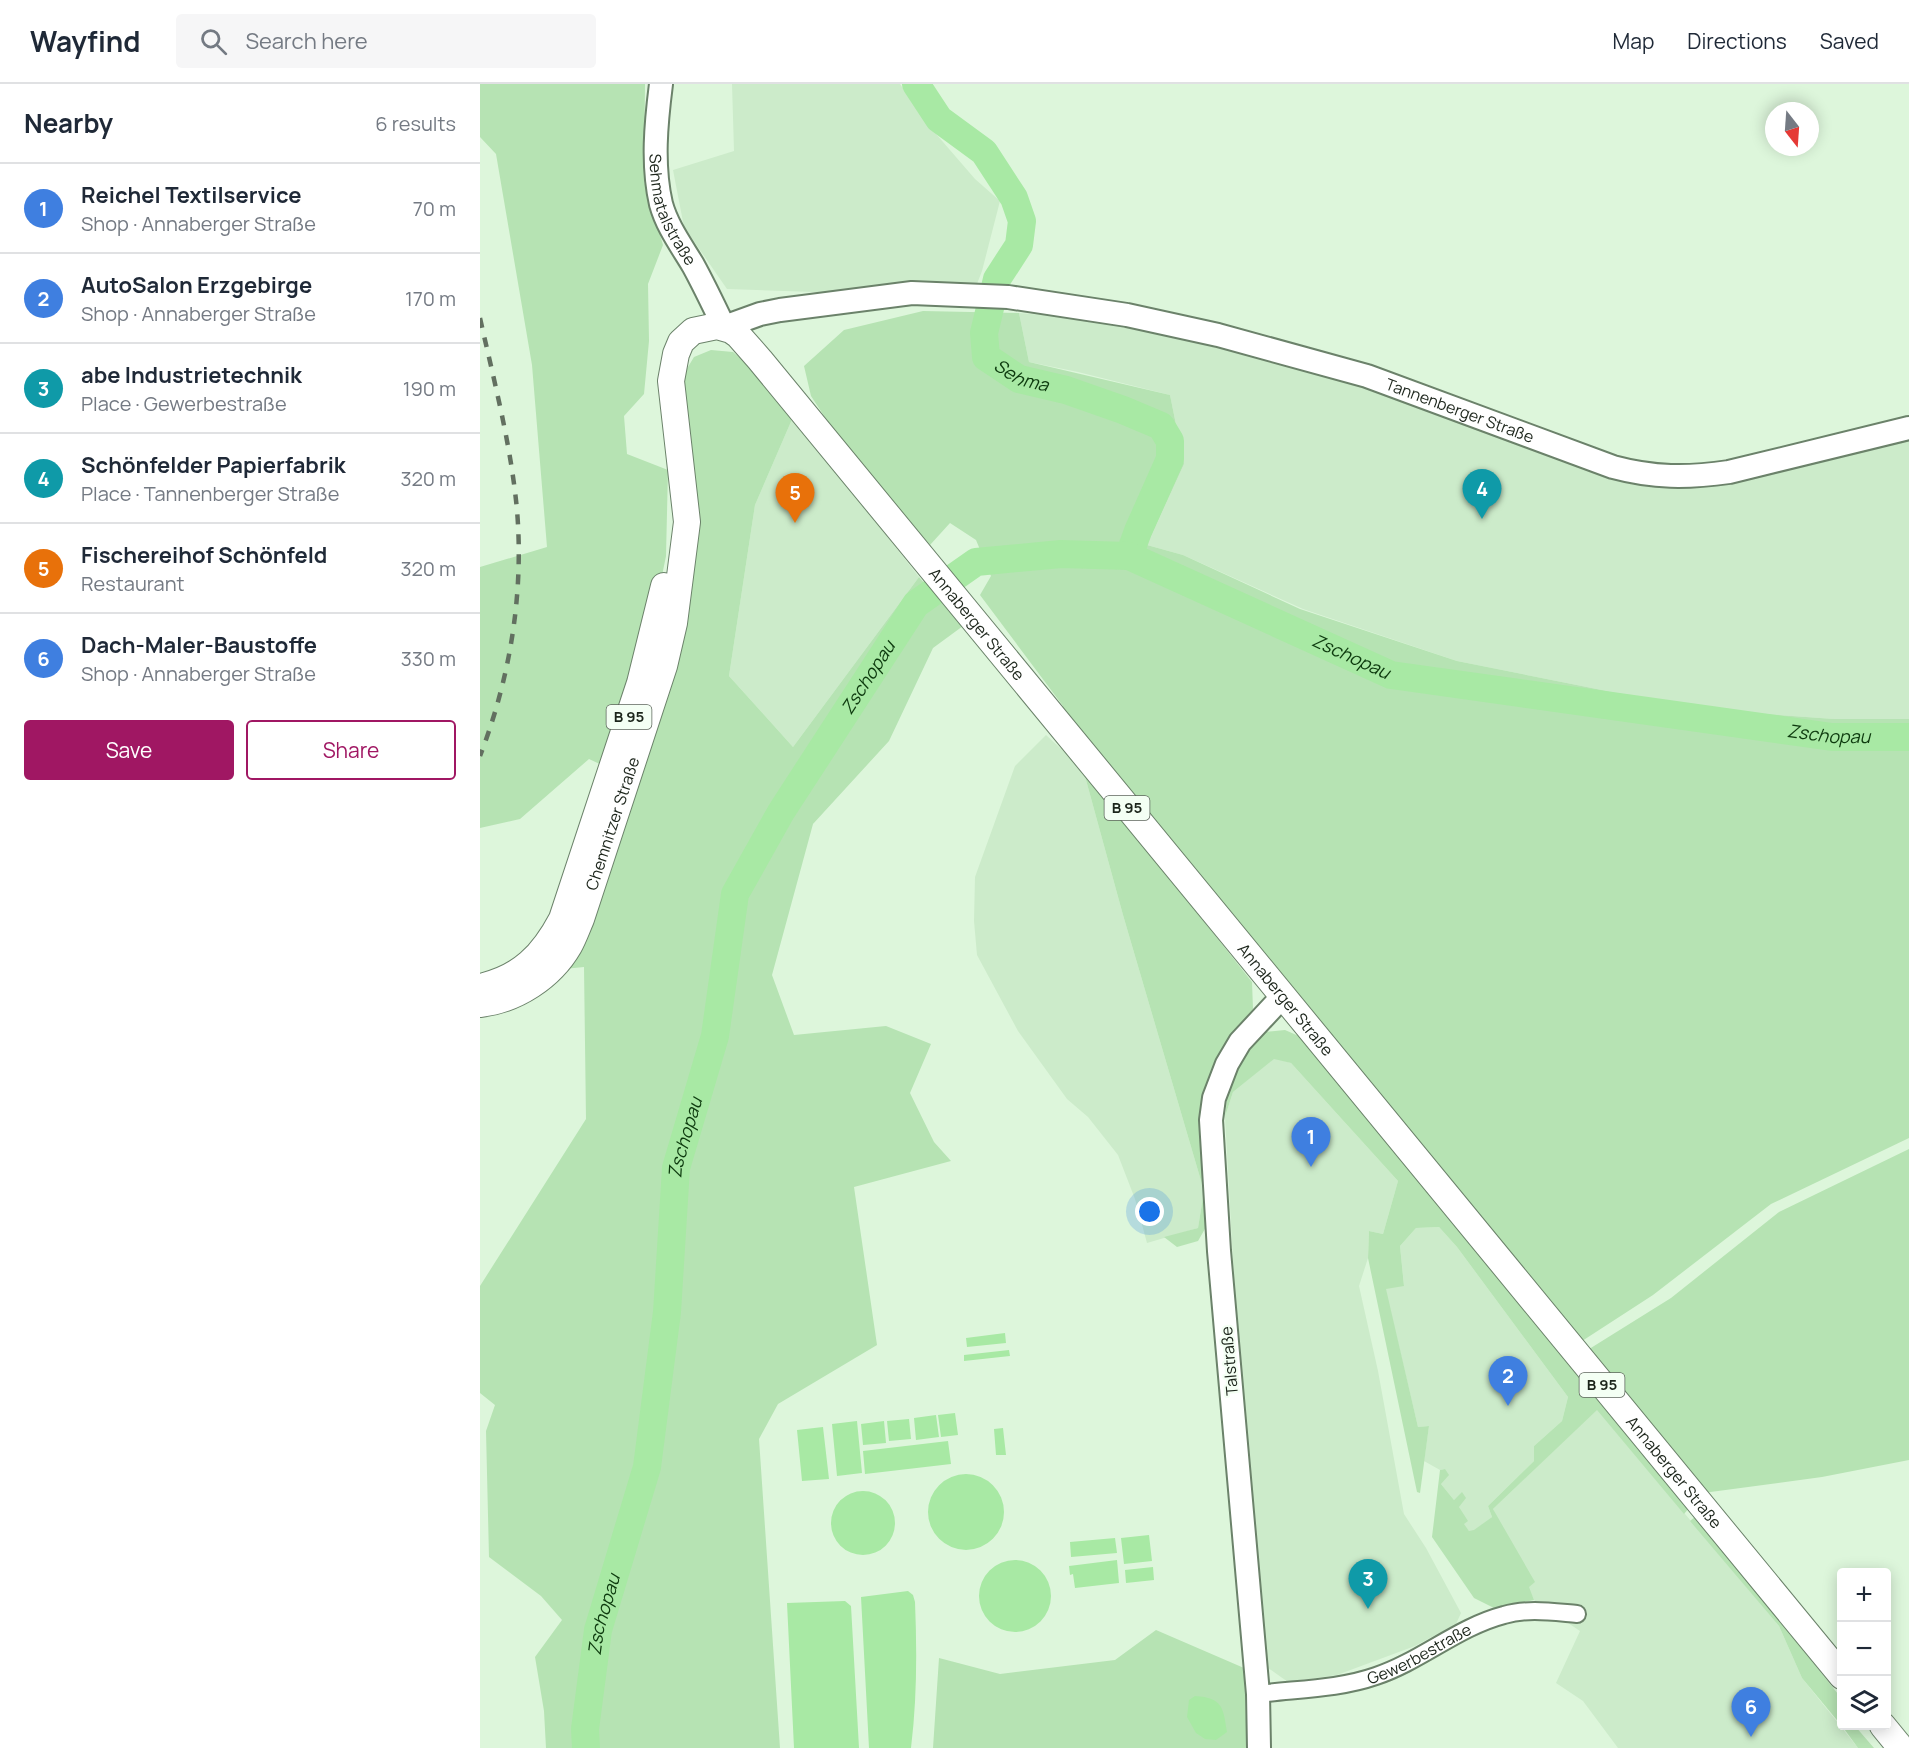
<!DOCTYPE html>
<html lang="en">
<head>
<meta charset="utf-8">
<style>
	:root { --surface:#fff; --page:#f6f6f7; --text:#1f2937; --muted:#747a83; --line:#e0e1e3; --accent:#a01763 }
	body { margin:0; font-family:Manrope,sans-serif; background:var(--page); color:var(--text) }
	.controls { position:absolute; right:18px; bottom:18px; display:grid; overflow:hidden; border-radius:6px; box-shadow:0 3px 15px #0003 }
	.controls button { width:54px; height:54px; display:grid; place-items:center; padding:0; border:0; border-bottom:2px solid var(--line); background:var(--surface); color:var(--text); font:30px sans-serif }
	.compass { position:absolute; left:1285px; top:18px; width:54px; height:54px; border-radius:50%; background:var(--surface); box-shadow:0 3px 15px #0003; rotate:163deg }
	.you { position:absolute; left:670px; top:1128px; width:21px; height:21px; margin:-15px; border:4px solid #fff; border-radius:50%; background:#1a73e8; box-shadow:0 0 0 9px #1a73e833 }
	.badge { display:grid; place-items:center; width:39px; height:39px; border-radius:50%; background:var(--accent); color:#fff; font-size:20px; font-weight:700 }
	.pin { position:absolute; translate:-50% -50px; filter:drop-shadow(0 2px 3px #0008) }
	.pin::after { content:''; position:absolute; top:32px; width:21px; height:18px; background:inherit; clip-path:polygon(0 0,100% 0,50% 100%) }
	.list { margin:0; padding:0; list-style:none }
	h2 { display:flex; justify-content:space-between; align-items:center; height:78px; margin:0; padding:0 24px; font-size:26px }
	h2 small { font-size:20px; font-weight:400; color:var(--muted) }
	.list li { display:grid; grid-template-columns:39px 1fr auto; gap:18px; align-items:center; box-sizing:border-box; height:90px; padding:0 24px; border-top:2px solid var(--line) }
	.list b { display:block; font-size:22px; white-space:nowrap }
	.list p { margin:0; font-size:20px; white-space:nowrap; color:var(--muted) }
	.list em { font-size:20px; font-style:normal; color:var(--muted) }
	.actions { display:flex; gap:12px; padding:18px 24px }
	.actions a { flex:1; padding:14px 0; border:2px solid var(--accent); border-radius:6px; text-align:center; font-size:21px; color:var(--accent) }
	.actions .main { background:var(--accent); color:#fff }
	.icon { flex:none; width:33px; height:33px; fill:none; stroke:currentColor; stroke-width:2; stroke-linecap:round; stroke-linejoin:round }
	.map { position:relative; flex:none; width:1429px; height:1664px; overflow:hidden }
	header { display:flex; align-items:center; gap:36px; box-sizing:border-box; height:84px; padding:0 30px; background:var(--surface); border-bottom:2px solid var(--line) }
	header strong { font-size:28px }
	nav { display:flex; gap:33px; margin-inline-start:auto; font-size:21px }
	.search { width:420px; height:54px; background:var(--page); display:flex; align-items:center; gap:15px; box-sizing:border-box; padding:0 21px; border-radius:6px; color:var(--muted); font-size:22px }
	main { display:flex }
	aside { flex:1; background:var(--surface) }
	.map>svg:first-child { display:block }
</style>
</head>
<body>
<header>
<strong>Wayfind</strong>
<div class="search"><svg class="icon" aria-label="search" viewBox="0 0 24 24"><circle cx="10" cy="10" r="6"/><path d="M15 15l6 6"/></svg>Search here</div>
<nav><a>Map</a><a>Directions</a><a>Saved</a></nav>
</header>
<main>
<aside>
<h2>Nearby<small>6 results</small></h2>
<ul class="list">
<li><span class="badge" style="background:#3f7fe0">1</span><div><b>Reichel Textilservice</b><p>Shop · Annaberger Straße</p></div><em>70 m</em></li>
<li><span class="badge" style="background:#3f7fe0">2</span><div><b>AutoSalon Erzgebirge</b><p>Shop · Annaberger Straße</p></div><em>170 m</em></li>
<li><span class="badge" style="background:#0f9aa8">3</span><div><b>abe Industrietechnik</b><p>Place · Gewerbestraße</p></div><em>190 m</em></li>
<li><span class="badge" style="background:#0f9aa8">4</span><div><b>Schönfelder Papierfabrik</b><p>Place · Tannenberger Straße</p></div><em>320 m</em></li>
<li><span class="badge" style="background:#e8710a">5</span><div><b>Fischereihof Schönfeld</b><p>Restaurant</p></div><em>320 m</em></li>
<li><span class="badge" style="background:#3f7fe0">6</span><div><b>Dach-Maler-Baustoffe</b><p>Shop · Annaberger Straße</p></div><em>330 m</em></li>
</ul>
<div class="actions"><a class="main">Save</a><a>Share</a></div>
</aside>
<div class="map">
<svg width="1429" height="1664" viewBox="0 0 1429 1664">
	<rect width="100%" height="100%" fill="#ddf6db"/>
	<!-- built -->
	<path fill="#ccebca" d="M252,0H420L444,36L495,95L520,117L502,187L495,205L364,209L247,205L204,143L193,86L254,67Z
		M539,229L647,238L882,298L1143,393L1429,352V635H1354L1217,625L977,577L823,525L703,471L667,461L704,380L690,311L598,288L549,278Z
		M313,333L439,493L313,663L249,592L275,421Z
		M566,651L603,685L643,831L724,1107L718,1144L667,1159L655,1115L638,1071L608,1033L587,1015L538,947L497,871L494,837L495,793L535,682Z
		M794,974L811,979L918,1097L903,1150L889,1147L888,1174L879,1202L898,1287L924,1430L946,1464L981,1529L976,1540L935,1562L857,1591L808,1598L784,1581L755,1213L745,1033L753,1008Z
		M959,1143L977,1163L1088,1313L1082,1337L1054,1362V1377L1008,1422L1012,1433L994,1447H989L983,1440L979,1423L982,1409L974,1416L961,1400L965,1385L960,1386L944,1377L949,1342L938,1343L905,1204L924,1201L920,1162L936,1144Z
		M1117,1325L1299,1542L1322,1594L1378,1664H1138L1103,1617L1076,1599L1100,1547L1054,1516L1013,1425Z"/>
	<!-- green -->
	<path fill="#b6e3b3" d="M0,0H165L164,97L183,161L168,200L169,257L164,310L144,332L147,370L188,386L186,472L172,541L124,682L109,675L40,735L0,744V483L67,463L52,281L16,70L0,53Z
		M443,227L539,229L549,278L690,311L704,380L667,461L703,471L820,525L977,577L1217,625L1354,635H1429V1054L1291,1120L1173,1211L1099,1259L581,629L583,622L500,511L511,492L496,456L470,439L450,461L371,373L331,312L324,282L364,246Z
		M231,266L253,268L268,281L313,333L275,421L249,592L313,663L439,493L483,542L453,564L409,657L333,740L292,891L314,951L406,942L451,960L430,1009L454,1058L471,1077L374,1103L397,1261L298,1320L279,1355L300,1664H66L64,1627L55,1573L82,1536L61,1512L9,1473L6,1347L15,1321L0,1309V1202L106,1035L104,883L84,885L203,555L202,306L205,288L214,273Z
		M603,685L772,898L773,925L746,964L730,1136L718,1157L697,1163L684,1153L718,1144L724,1107L643,831Z
		M805,946L821,953L1209,1424L1204,1430L1117,1326L1013,1425L1055,1498L1049,1503L1054,1516L1014,1524L994,1514L952,1453L960,1386L965,1385L969,1391L961,1400L974,1416L982,1408L986,1414L979,1423L988,1437L984,1440L989,1447L994,1446L1012,1433L1008,1422L1054,1377V1362L1082,1337L1088,1313L977,1163L959,1143L936,1144L920,1162L924,1202L906,1205L938,1343L949,1342L940,1409L937,1408L888,1174L889,1147L903,1150L918,1097L811,979L794,975L753,1008L745,1033L748,1005L757,977L785,948Z
		M1429,1065V1376L1342,1393L1223,1409L1106,1267L1191,1214L1299,1128Z
		M1216,1432L1358,1610L1361,1616V1641L1322,1594L1299,1542L1210,1437Z
		M676,1546L764,1584L767,1664H453L459,1574L520,1590L635,1576Z
		M1362,1642H1375L1394,1664H1378Z"/>
	<!-- water -->
	<path fill="#a8e9a4" d="M525,1249L526,1259L487,1263L486,1254Z
		M529,1266L530,1272L484,1277V1271Z
		M475,1329L478,1351L461,1353L458,1331Z
		M456,1331L459,1353L436,1356L434,1334Z
		M429,1335L431,1355L409,1357L407,1337Z
		M377,1337L382,1389L357,1392L352,1340Z
		M404,1337L406,1359L383,1361L381,1340Z
		M343,1343L349,1395L322,1397L317,1346Z
		M523,1344L526,1371H516L514,1345Z
		M468,1357L471,1380L385,1390L383,1367Z
		M448 1428a38 38 0 1 1 76 0a38 38 0 1 1-76 0Z
		M351 1439a32 32 0 1 1 64 0a32 32 0 1 1-64 0Z
		M669,1451L672,1477L644,1480L641,1454Z
		M635,1454L637,1469L591,1473L590,1458Z
		M637,1476L639,1499L595,1504L593,1490L590,1491L589,1482Z
		M499 1512a36 36 0 1 1 72 0a36 36 0 1 1-72 0Z
		M673,1483L674,1496L646,1499L645,1486Z
		M428,1507L433,1511L435,1518C437,1567 437,1615 431,1664H389L381,1513Z
		M365,1517L371,1522L379,1664H314L307,1519Z
		M715,1612C743,1614 743,1623 747,1648L736,1656L725,1655L716,1649L707,1633L709,1616Z"/>
	<g fill="none" stroke-linecap="round" stroke-linejoin="round">
		<!-- river -->
		<g stroke="#a8e9a4" stroke-width="28">
			<path id="s1" d="M436,0L459,35L504,68L534,114L542,137L539,161L517,195L504,249L506,273L539,295L586,306L643,326L681,342L690,357V375L658,447L649,472"/>
			<path id="s2" d="M106,1664L105,1645L118,1546L167,1383L187,1228L196,1084L235,952L255,810L301,728L436,520L496,478L581,470L649,472L911,591L1352,653H1429"/>
		</g>
		<!-- minor casing -->
		<g stroke="#6b826a" stroke-width="20">
			<g id="minor">
				<path id="s3" d="M778,1610C817,1605 859,1605 896,1592C941,1577 978,1543 1024,1531C1047,1524 1073,1528 1097,1530"/>
			</g>
		</g>
		<!-- secondary casing -->
		<g stroke="#6b826a" stroke-width="26">
			<g id="secondary">
				<path id="s4" d="M181,0C176,39 172,81 181,120C187,142 201,161 213,181C224,201 234,222 244,243L280,230L300,226L432,209L528,213L647,231L738,251L887,292L1133,383C1174,394 1207,394 1249,388L1429,344"/>
				<path d="M779,1664L778,1610L739,1167L731,1036L734,1014L747,980L760,958L802,913"/>
			</g>
		</g>
		<!-- primary casing -->
		<g stroke="#6b826a" stroke-width="28">
			<g id="primary">
				<path d="M0,903C41,894 63,871 82,835L160,599L184,502"/>
				<path id="s5" d="M0,920C36,916 71,893 89,862C94,853 97,844 101,835L184,582L194,539L207,438L191,297L196,270L201,258L213,247L237,242L251,246L258,251L280,276L1362,1592"/>
				<path d="M1403,1642L1421,1664"/>
			</g>
		</g>
		<!-- minor -->
		<use href="#minor" stroke="#fff" stroke-width="16"/>
		<!-- secondary -->
		<use href="#secondary" stroke="#fff" stroke-width="22"/>
		<!-- primary -->
		<use href="#primary" stroke="#fff" stroke-width="26"/>
		<!-- rail -->
		<path stroke="#627060" stroke-width="4.5" stroke-dasharray="10 10" stroke-linecap="butt" d="M0,234C14,297 31,361 37,426C44,510 30,594 0,672"/>
	</g>
	<g text-anchor="middle" stroke-width="4.5" stroke-linejoin="round" paint-order="stroke">
		<!-- shield labels -->
		<g fill="#f4fff4" stroke="#5d665c" stroke-width="1.5">
			<rect x="126.5" y="621" width="45" height="24" rx="4.5"/>
			<rect x="624.5" y="712" width="45" height="24" rx="4.5"/>
			<rect x="1099.5" y="1289" width="45" height="24" rx="4.5"/>
		</g>
		<g font-size="15" font-weight="bold" fill="#1c251b">
			<text x="149" y="638">B 95</text>
			<text x="647" y="729">B 95</text>
			<text x="1122" y="1306">B 95</text>
		</g>
		<!-- street labels -->
		<g font-size="16" fill="#1c251b" stroke="#f4fff4">
			<text dy="6" stroke="none"><textPath href="#s4" startOffset="129">Sehmatalstraße</textPath></text>
			<text dy="6" stroke="none"><textPath href="#s4" startOffset="1014">Tannenberger Straße</textPath></text>
			<text dy="6" stroke="none"><textPath href="#s5" startOffset="1173">Annaberger Straße</textPath></text>
			<text dy="6" stroke="none"><textPath href="#s5" startOffset="240">Chemnitzer Straße</textPath></text>
			<text dy="6" stroke="none"><textPath href="#s5" startOffset="1659">Annaberger Straße</textPath></text>
			<text transform="translate(749 1277) rotate(-95)" y="6">Talstraße</text>
			<text dy="6" stroke="none"><textPath href="#s5" startOffset="2271">Annaberger Straße</textPath></text>
			<text dy="6" stroke="none"><textPath href="#s3" startOffset="168">Gewerbestraße</textPath></text>
		</g>
		<!-- water labels -->
		<g font-size="18" font-style="italic" fill="#0d3a0e" stroke="#f4fff4">
			<text dy="6" stroke="none"><textPath href="#s1" startOffset="362">Sehma</textPath></text>
			<text dy="6" stroke="none"><textPath href="#s2" startOffset="1683">Zschopau</textPath></text>
			<text dy="6" stroke="none"><textPath href="#s2" startOffset="1125">Zschopau</textPath></text>
			<text dy="6" stroke="none"><textPath href="#s2" startOffset="2169">Zschopau</textPath></text>
			<text dy="6" stroke="none"><textPath href="#s2" startOffset="621">Zschopau</textPath></text>
			<text dy="6" stroke="none"><textPath href="#s2" startOffset="135">Zschopau</textPath></text>
		</g>
	</g>
</svg>
<div class="controls">
<button>+</button>
<button>−</button>
<button><svg class="icon" aria-label="layers" viewBox="0 0 24 24"><path d="M12 4l9 5-9 5-9-5zM3 14l9 5 9-5"/></svg></button>
</div>
<svg class="compass" viewBox="-18 -18 36 36"><path d="M0-13l5 13h-10z" fill="#e53935"/><path d="M0 13l5-13h-10z" fill="#747a83"/></svg>
<div class="you"></div>
<div class="pin badge" style="left:831px;top:1083px;background:#3f7fe0">1</div>
<div class="pin badge" style="left:1028px;top:1322px;background:#3f7fe0">2</div>
<div class="pin badge" style="left:888px;top:1525px;background:#0f9aa8">3</div>
<div class="pin badge" style="left:1002px;top:435px;background:#0f9aa8">4</div>
<div class="pin badge" style="left:315px;top:439px;background:#e8710a">5</div>
<div class="pin badge" style="left:1271px;top:1653px;background:#3f7fe0">6</div>
</div>
</main>
</body>
</html>
